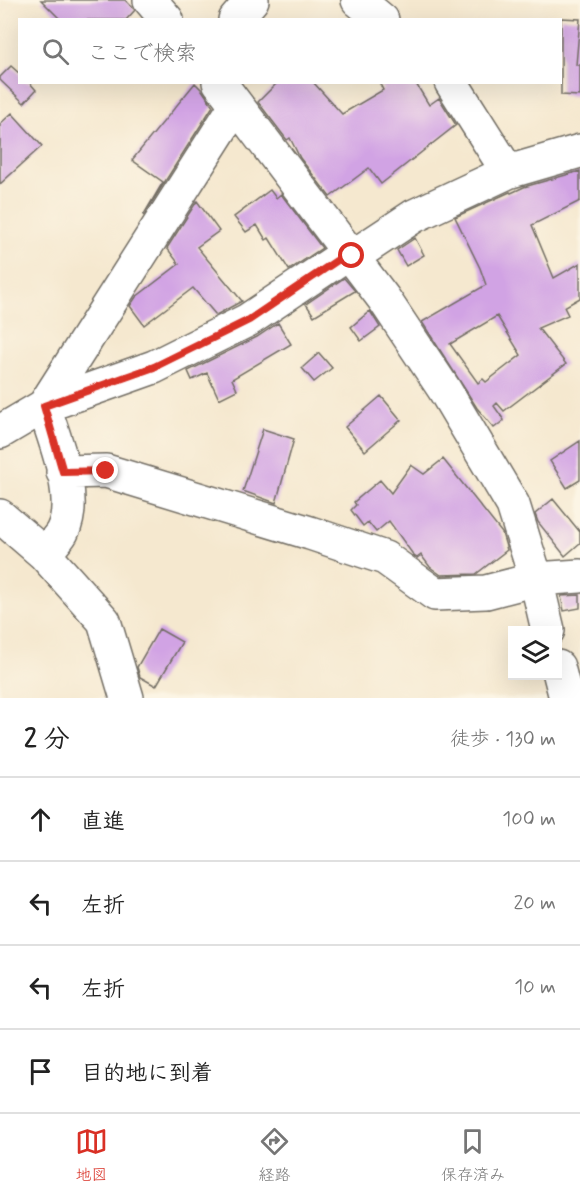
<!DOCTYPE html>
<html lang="ja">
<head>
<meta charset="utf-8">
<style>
	:root { --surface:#fff; --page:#f6f6f6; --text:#222; --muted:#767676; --line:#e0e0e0; --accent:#d93025 }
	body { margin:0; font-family:Mynerve,"Klee One",sans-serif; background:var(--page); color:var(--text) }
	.controls { position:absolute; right:18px; bottom:18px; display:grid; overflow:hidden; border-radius:0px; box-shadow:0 6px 24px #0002 }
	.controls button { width:54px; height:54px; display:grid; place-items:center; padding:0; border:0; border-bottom:2px solid var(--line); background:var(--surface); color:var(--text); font:30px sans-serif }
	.stop { position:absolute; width:18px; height:18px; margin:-14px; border:4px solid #d93025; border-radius:50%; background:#fff }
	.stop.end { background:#d93025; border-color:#fff; box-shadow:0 2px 6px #0008 }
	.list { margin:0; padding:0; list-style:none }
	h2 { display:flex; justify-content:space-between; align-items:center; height:78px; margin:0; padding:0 24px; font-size:26px }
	h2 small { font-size:20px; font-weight:400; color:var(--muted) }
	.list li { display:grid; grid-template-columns:39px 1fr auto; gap:18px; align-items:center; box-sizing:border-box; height:84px; padding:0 24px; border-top:2px solid var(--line) }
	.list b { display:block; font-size:22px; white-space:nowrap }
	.list em { font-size:20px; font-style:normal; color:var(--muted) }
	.icon { flex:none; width:33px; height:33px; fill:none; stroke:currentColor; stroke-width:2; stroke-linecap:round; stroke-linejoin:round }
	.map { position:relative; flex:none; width:580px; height:698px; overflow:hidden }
	.search { position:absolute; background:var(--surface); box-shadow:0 6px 24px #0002; left:18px; right:18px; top:18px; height:66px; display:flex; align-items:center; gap:15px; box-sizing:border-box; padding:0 21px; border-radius:0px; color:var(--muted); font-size:22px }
	.sheet { height:414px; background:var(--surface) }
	nav { display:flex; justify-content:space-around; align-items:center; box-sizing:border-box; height:84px; border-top:2px solid var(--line); background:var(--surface); font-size:16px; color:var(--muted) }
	nav a { display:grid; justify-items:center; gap:3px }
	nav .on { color:var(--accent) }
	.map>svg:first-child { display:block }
</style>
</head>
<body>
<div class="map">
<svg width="580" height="698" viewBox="0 0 580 698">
	<rect width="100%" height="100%" fill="#fcf5e5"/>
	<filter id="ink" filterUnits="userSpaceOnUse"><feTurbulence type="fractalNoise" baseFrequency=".0167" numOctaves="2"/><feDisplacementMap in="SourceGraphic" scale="12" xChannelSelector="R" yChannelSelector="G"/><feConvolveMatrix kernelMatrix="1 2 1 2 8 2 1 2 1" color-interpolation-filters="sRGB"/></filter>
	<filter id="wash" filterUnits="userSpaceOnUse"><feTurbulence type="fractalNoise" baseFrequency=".008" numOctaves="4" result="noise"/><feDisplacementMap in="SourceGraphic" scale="24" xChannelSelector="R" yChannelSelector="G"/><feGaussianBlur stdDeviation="1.35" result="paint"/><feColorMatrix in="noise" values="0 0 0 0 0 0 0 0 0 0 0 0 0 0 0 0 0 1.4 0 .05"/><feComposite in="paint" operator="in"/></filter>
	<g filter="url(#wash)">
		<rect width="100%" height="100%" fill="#f5e8cf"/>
		<g id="blocks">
			<!-- building -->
			<path fill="#d1a3e4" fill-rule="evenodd" d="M41,0H125L135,10L126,20H61Z
				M561,18L580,19L576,65H580V96L561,95Z
				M11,66L20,74V82H29L36,90L24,103L0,80V77Z
				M278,82H313L342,114L383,90L379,82H415L429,105L439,98L456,125L381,184L369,168L330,197L300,158L290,138L287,140L258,102Z
				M195,83L202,90L213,106L143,216L163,182L132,160Z
				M12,113L42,146L0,184V124Z
				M580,171V201L532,225L554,278L580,263V298L564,307L568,315L538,328L566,364L504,411L497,403L494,406L504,420L494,428L477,408L422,322L486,285L480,268L455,217L510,192L511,193L524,187ZM497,316L521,355L486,382L483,379L478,383L450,344Z
				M270,190L276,198L281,194L322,248L289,270L269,238L266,240L257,225L246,232L234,217Z
				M197,201L219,231L197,247L242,301L216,315L193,288L144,325L130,306L136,297L179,264L167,248Z
				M415,238L424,255L406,266L397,250Z
				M344,278L355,291L314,316L306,304Z
				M370,311L380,327L361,341L351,327Z
				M278,323L291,344L232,379L237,390L219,399L207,373L192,380L188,371L257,337Z
				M319,353L332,368L314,382L302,368Z
				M381,396L401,420L365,451L345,427Z
				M263,429L294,439L276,503L243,491Z
				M580,441V480L567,488L550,461Z
				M443,459L502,533L507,550L476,574L441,575L430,567L421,555L417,558L414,556L389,521L376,532L368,522L363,526L351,510L356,505L354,502L380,480L391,493L411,465L424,474Z
				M553,499L580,532V543L565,556L538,522L535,514Z
				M580,595V608L564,611L561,596Z
				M159,629L182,642L156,686L140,677L137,667Z"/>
		</g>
	</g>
	<g filter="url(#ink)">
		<use href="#blocks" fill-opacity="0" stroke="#726d64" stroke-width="1.5"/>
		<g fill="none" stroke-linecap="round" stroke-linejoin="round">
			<!-- minor casing -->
			<g stroke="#726d64" stroke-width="36">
				<path id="minor" d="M150,0L167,20
					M358,0L382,20
					M235,20L252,0
					M219,82L384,299L444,389L513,505L536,579L548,630
					M451,82L508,172
					M352,257L414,216L508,172L580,151
					M0,432L44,406L154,367L248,320L348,253
					M63,472L106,471L310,533L385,558L435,594L486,592L536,579L580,576
					M0,516L44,554L104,621L127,698
					M44,554C50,547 58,539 62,532C80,498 54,440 44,406L236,105
					M558,667L566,698"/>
			</g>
			<!-- minor -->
			<use href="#minor" stroke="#fff" stroke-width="33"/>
		</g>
	</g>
	<g fill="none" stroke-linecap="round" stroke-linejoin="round" filter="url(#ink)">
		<!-- route -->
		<path stroke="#d93025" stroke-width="8" d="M106,471L63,472L44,406L154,367L249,320L348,253L352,256"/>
	</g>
</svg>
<div class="controls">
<button><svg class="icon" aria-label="layers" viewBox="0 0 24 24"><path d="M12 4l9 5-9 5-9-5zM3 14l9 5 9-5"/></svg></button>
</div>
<div class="stop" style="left:352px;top:256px"></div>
<div class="stop end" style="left:106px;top:471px"></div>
<div class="search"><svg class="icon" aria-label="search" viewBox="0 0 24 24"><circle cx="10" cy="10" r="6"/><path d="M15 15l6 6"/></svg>ここで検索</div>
</div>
<section class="sheet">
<h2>2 分<small>徒歩 · 130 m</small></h2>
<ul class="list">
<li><svg class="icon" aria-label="ahead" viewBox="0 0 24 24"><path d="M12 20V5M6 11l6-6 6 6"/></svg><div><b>直進</b></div><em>100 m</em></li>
<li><svg class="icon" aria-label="left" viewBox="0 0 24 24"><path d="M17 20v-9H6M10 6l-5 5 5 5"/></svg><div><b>左折</b></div><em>20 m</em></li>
<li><svg class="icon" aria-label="left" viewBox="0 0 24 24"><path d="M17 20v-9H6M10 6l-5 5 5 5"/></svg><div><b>左折</b></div><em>10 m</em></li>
<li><svg class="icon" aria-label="arrive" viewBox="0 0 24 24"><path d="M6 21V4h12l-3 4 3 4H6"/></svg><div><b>目的地に到着</b></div></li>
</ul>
</section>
<nav>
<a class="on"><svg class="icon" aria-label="map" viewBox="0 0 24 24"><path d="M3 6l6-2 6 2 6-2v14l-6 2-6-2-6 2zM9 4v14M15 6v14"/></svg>地図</a>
<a><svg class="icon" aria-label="directions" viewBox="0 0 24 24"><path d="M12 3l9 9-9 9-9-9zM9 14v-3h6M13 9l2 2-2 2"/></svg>経路</a>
<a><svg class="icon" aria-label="saved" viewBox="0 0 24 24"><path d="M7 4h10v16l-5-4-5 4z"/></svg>保存済み</a>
</nav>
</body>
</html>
